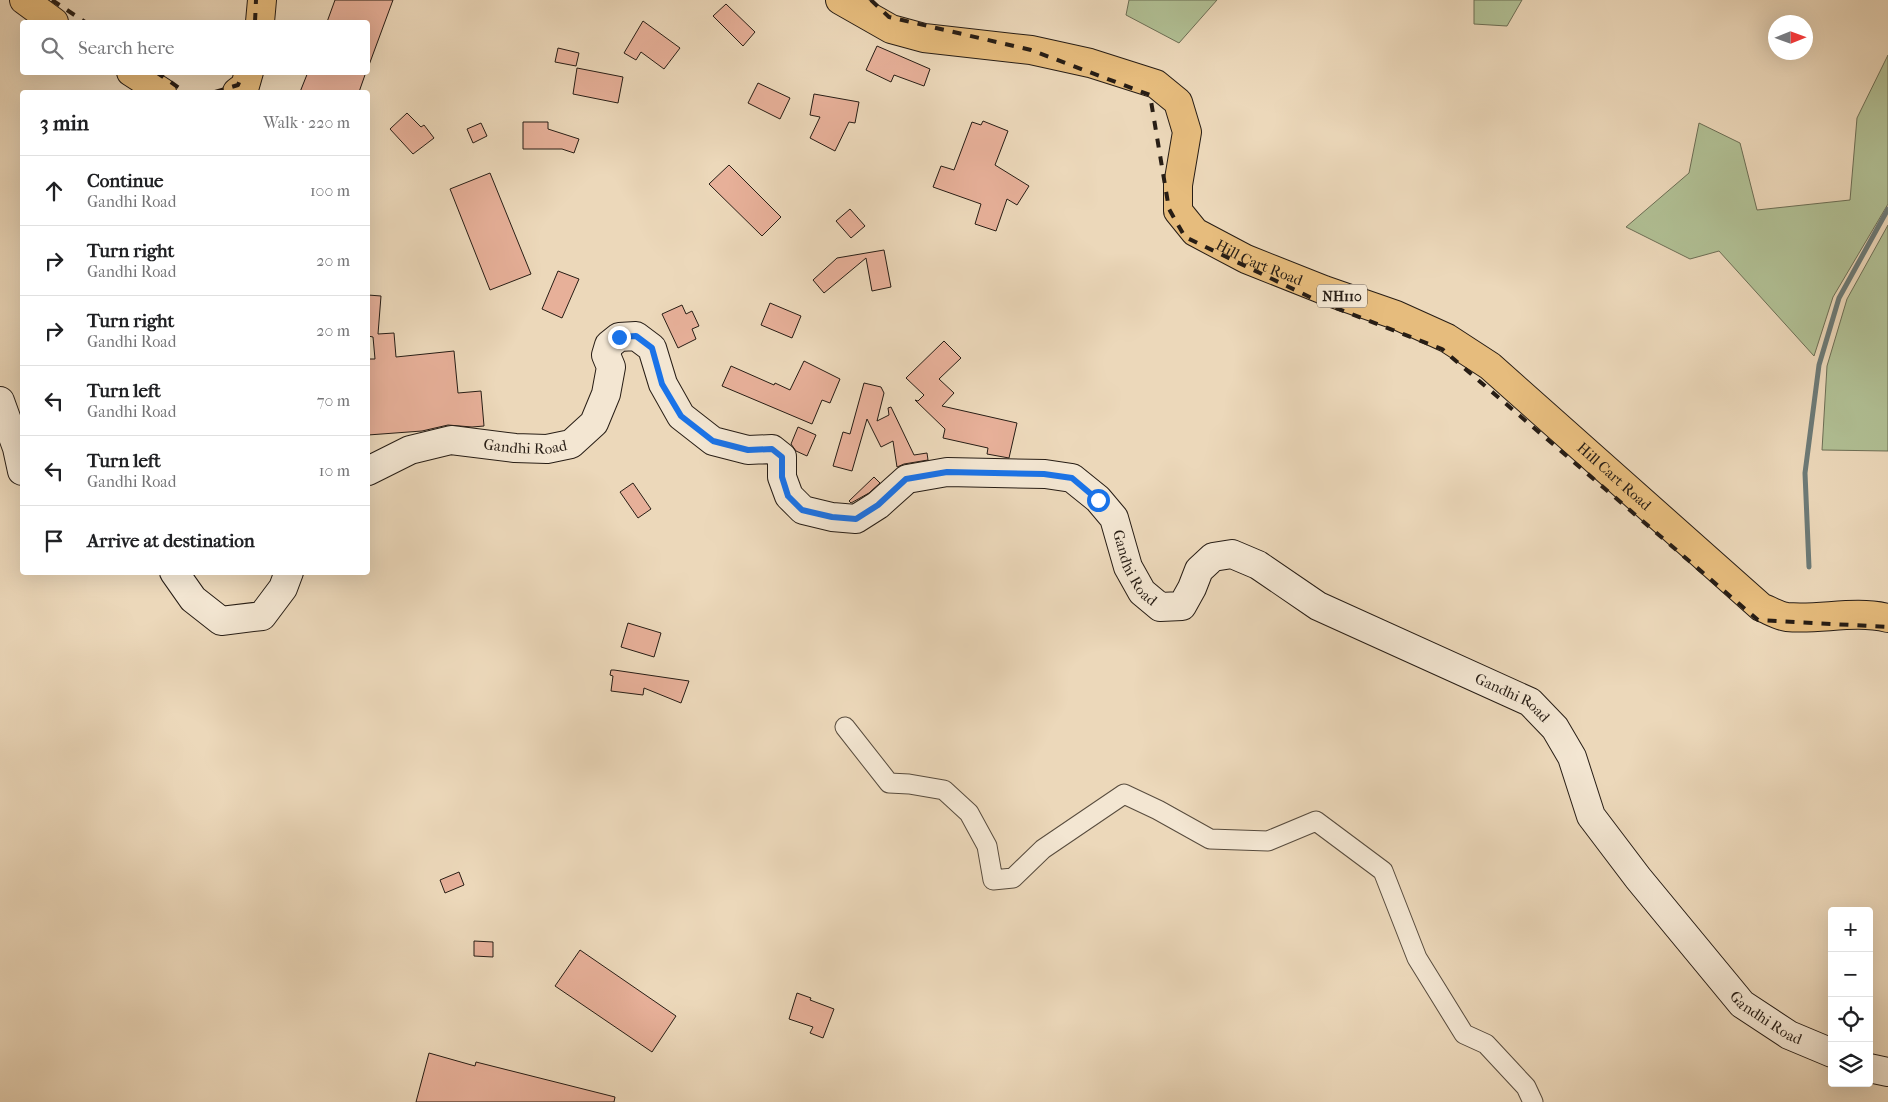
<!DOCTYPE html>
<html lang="en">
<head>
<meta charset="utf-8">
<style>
	:root { --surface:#fff; --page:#f6f6f6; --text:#202124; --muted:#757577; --line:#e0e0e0 }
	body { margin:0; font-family:"IM FELL French Canon",serif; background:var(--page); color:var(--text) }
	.controls { position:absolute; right:15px; bottom:15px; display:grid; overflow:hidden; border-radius:5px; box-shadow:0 5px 20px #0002 }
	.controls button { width:45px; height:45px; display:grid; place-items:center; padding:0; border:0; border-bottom:1px solid var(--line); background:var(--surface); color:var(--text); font:25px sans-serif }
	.compass { position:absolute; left:1768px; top:15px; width:45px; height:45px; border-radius:50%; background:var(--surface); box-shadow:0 5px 20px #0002; rotate:89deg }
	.stop { position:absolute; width:15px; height:15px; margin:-11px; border:4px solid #1a73e8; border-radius:50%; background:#fff }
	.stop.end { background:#1a73e8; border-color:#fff; box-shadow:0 1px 5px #0008 }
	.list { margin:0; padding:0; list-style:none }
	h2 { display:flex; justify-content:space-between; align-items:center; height:65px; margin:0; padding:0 20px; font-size:21px }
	h2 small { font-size:16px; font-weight:400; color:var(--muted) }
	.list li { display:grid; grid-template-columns:32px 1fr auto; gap:15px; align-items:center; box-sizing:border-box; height:70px; padding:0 20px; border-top:1px solid var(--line) }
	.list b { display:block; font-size:19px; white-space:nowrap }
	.list p { margin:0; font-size:16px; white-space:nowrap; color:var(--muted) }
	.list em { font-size:16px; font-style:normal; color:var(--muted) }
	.icon { flex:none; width:28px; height:28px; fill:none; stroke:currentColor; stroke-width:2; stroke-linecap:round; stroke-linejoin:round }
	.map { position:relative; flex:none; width:1888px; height:1102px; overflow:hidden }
	.search { position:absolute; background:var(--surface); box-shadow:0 5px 20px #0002; left:20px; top:20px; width:350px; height:55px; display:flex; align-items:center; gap:12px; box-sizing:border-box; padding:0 18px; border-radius:5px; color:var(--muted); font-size:19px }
	.panel { position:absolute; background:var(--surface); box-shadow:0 5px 20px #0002; left:20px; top:90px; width:350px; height:485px; border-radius:5px }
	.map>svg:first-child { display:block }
</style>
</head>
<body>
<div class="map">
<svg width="1888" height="1102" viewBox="0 0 1888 1102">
	<rect width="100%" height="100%" fill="#ecd8ba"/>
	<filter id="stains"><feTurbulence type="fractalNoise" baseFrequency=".004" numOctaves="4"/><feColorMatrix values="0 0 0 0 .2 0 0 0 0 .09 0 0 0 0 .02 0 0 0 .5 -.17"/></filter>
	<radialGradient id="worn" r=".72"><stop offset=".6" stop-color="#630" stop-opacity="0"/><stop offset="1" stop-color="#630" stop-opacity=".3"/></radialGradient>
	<!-- green -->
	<path fill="#b1c095" stroke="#6c6e55" d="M1129,0H1217L1179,43L1126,15Z
		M1474,0H1522L1507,26L1474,24Z
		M1888,55V204L1833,297L1814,356L1719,251L1690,259L1626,227L1689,173L1699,123L1740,143L1757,210L1850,200L1857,118Z
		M1888,225V451L1822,450L1827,366L1847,299Z"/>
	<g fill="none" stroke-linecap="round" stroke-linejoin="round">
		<!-- stream -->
		<path stroke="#6c7a77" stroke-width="5" d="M1809,567L1805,473L1819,365L1839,298L1888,209"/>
	</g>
	<!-- building -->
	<path fill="#e7b099" stroke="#271d15" d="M335,0H393L369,65L368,64V22H327Z
		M726,4L755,32L743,46L713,16Z
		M643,21L680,48L664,69L641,52L636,60L624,53Z
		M877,46L930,69L924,86L894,75L891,82L866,70Z
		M558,48L579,53L576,66L555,62Z
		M577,68L623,77L618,103L573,94Z
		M308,72H366L359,92H300Z
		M758,83L790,98L780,119L748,103Z
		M814,94L859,102L855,123L849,122L835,151L810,138L820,117L810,115Z
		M407,113L421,127L424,125L434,138L413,154L390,129Z
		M983,121L1008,131L995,165L1029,186L1017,205L1007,199L996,231L975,224L981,204L933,187L941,166L954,170L972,122L981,125Z
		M523,122H548V129L579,139L574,153L562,149H523Z
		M481,123L487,136L473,143L467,129Z
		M729,165L781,217L762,236L709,184Z
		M490,173L531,274L490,290L450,189Z
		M850,209L865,226L851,238L836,221Z
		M884,250L891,287L872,291L866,258L824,293L813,280L837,258Z
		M558,271L579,279L562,318L542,309Z
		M368,295L381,296L378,334L394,333L396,357L454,351L458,393L481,391L484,426L472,427L448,425L422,431L368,435V359H375L373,337L368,336Z
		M770,303L801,316L792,338L761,325Z
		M682,305L686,314L692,311L699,326L692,329L696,339L678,348L662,314Z
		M944,341L961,358L939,379L954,393L942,406L1017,423L1009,458L987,454L988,448L943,438L945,429L915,400L918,401L924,395L906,378Z
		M804,361L840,379L830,403L822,400L812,424L722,386L731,366L774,385L775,383L790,390Z
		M864,383L881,387L884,393L877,421L889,415L888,408L891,407L914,455L927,453L928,460L904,464L897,467L893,441L881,447L867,419L852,471L833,466L843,432L850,434Z
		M798,427L816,435L807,456L796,451L791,444Z
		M874,477L880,483L869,493L851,503L849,501Z
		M633,483L651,509L638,518L620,492Z
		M628,623L661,633L654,657L621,647Z
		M611,670H614L689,681L681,703L644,688L643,695L611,691L613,676L610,675Z
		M459,872L464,885L445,893L440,880Z
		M474,941L493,942V957L474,956Z
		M580,950L676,1016L652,1052L555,986Z
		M797,993L811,998L810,1000L834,1009L823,1038L810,1033L813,1027L789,1019Z
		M429,1053L475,1066L476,1062L615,1097L614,1102H416Z"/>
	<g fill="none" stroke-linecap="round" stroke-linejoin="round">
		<!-- minor casing -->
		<g stroke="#584c3e" stroke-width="21">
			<path id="minor" d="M845,727L889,783L909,784L944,790L969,813L987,846L993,880L1013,878L1043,849L1124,794L1158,810L1210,839L1268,841L1316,821L1383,871L1417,958L1464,1034L1486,1044L1526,1087L1533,1102"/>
		</g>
		<!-- secondary casing -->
		<g stroke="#271d15" stroke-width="30">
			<g id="secondary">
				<path d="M0,401L17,448L22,471"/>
				<path id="s1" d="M368,471L410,450L451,440L515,448L547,449L571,444L594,423L606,394L611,367L606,355L609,345L619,337L636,336L652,348L663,384L681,416L713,441L748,450L772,449L782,457V477L789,496L803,510L832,517L856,519L878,505L907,479L947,472L1045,474L1072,478L1098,499L1114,518L1128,567L1142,592L1160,607L1182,606L1192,588L1199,570L1213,557L1232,554L1258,565L1318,606L1530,702L1555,728L1572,757L1591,816L1638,878L1742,1004L1789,1035L1832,1053"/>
				<path d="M174,572L193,599L221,621L262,616L283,588L289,572"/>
				<path d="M1869,1068L1888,1072"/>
			</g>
		</g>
		<!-- trunk casing -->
		<g stroke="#271d15" stroke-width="30">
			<g id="trunk">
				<path d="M24,0L54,22"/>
				<path id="s2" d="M840,0L891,29L924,38L1031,50L1090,63L1156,84L1178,102L1187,132L1178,185V211L1195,232L1246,259L1324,290L1396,315L1447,338L1490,366L1761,607C1769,610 1778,616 1787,617C1821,620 1854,610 1888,618"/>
				<path d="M260,22L262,0"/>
				<path d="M131,72L162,92"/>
				<path d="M237,92L245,86L249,72"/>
			</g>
		</g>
		<!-- minor -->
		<use href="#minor" stroke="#f3e6d2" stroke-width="19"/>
		<!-- secondary -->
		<use href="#secondary" stroke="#f3e6d2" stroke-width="28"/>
		<!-- trunk -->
		<use href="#trunk" stroke="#e6bc7d" stroke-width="28"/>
		<!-- rail -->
		<path stroke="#271d15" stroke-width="4" stroke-dasharray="9 9" stroke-linecap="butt" d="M52,0L85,22
			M871,0L889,17L1031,50L1150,95L1169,209L1185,237L1318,301L1442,349L1758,620L1888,627
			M255,22L256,0
			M156,72L185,92
			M215,92L238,85L243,72"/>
	</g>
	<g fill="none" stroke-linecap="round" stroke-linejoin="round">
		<!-- route -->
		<path stroke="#1a73e8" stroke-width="6" d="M619,337L636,336L652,348L662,384L681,416L713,441L748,450L772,449L782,457V477L788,496L802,510L832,517L856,519L878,505L906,479L947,472L1044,474L1072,478L1098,500"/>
	</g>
	<g text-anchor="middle" stroke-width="4" stroke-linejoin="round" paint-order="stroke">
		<!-- shield labels -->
		<rect fill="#f3e6d2" stroke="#64594e" stroke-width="1" x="1317" y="284.5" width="50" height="23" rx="4"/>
		<g font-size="14" font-weight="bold" fill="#271d15">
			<text x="1342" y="301">NH110</text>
		</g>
		<!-- street labels -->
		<g font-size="15" fill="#271d15" stroke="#f3e6d2">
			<text dy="5" stroke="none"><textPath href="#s2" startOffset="568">Hill Cart Road</textPath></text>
			<text dy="5" stroke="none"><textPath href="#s1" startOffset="164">Gandhi Road</textPath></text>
			<text dy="5" stroke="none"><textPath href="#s2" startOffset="988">Hill Cart Road</textPath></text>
			<text dy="5" stroke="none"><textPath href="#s1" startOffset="1019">Gandhi Road</textPath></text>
			<text dy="5" stroke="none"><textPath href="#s1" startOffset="1484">Gandhi Road</textPath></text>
			<text dy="5" stroke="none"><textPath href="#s1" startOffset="1902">Gandhi Road</textPath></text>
		</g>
	</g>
	<rect width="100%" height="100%" filter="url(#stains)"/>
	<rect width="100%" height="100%" fill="url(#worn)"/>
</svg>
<div class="controls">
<button>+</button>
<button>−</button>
<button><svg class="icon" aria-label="locate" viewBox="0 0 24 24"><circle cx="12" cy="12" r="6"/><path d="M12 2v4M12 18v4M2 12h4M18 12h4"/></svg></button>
<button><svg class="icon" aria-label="layers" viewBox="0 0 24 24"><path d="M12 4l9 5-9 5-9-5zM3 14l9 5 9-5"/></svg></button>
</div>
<svg class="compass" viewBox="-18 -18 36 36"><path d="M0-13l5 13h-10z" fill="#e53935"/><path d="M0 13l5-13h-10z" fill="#757577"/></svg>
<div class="stop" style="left:1098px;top:500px"></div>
<div class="stop end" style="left:619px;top:337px"></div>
<div class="search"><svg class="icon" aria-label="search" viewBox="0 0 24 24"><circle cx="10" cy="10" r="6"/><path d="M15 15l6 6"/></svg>Search here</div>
<section class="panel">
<h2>3 min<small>Walk · 220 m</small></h2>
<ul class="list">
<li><svg class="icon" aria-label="ahead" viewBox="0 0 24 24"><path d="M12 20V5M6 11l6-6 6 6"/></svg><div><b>Continue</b><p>Gandhi Road</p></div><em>100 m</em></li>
<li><svg class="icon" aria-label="right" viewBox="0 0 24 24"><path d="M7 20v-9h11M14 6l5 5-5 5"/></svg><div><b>Turn right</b><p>Gandhi Road</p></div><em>20 m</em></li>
<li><svg class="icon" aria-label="right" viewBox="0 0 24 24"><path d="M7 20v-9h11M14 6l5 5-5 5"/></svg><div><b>Turn right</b><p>Gandhi Road</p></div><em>20 m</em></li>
<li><svg class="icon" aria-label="left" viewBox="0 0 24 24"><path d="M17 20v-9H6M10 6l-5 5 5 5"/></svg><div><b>Turn left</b><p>Gandhi Road</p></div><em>70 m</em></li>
<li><svg class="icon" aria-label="left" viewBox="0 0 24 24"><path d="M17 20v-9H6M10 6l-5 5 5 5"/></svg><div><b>Turn left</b><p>Gandhi Road</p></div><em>10 m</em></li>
<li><svg class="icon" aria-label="arrive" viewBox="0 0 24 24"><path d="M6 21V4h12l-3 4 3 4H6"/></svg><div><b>Arrive at destination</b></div></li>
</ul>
</section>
</div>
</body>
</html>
